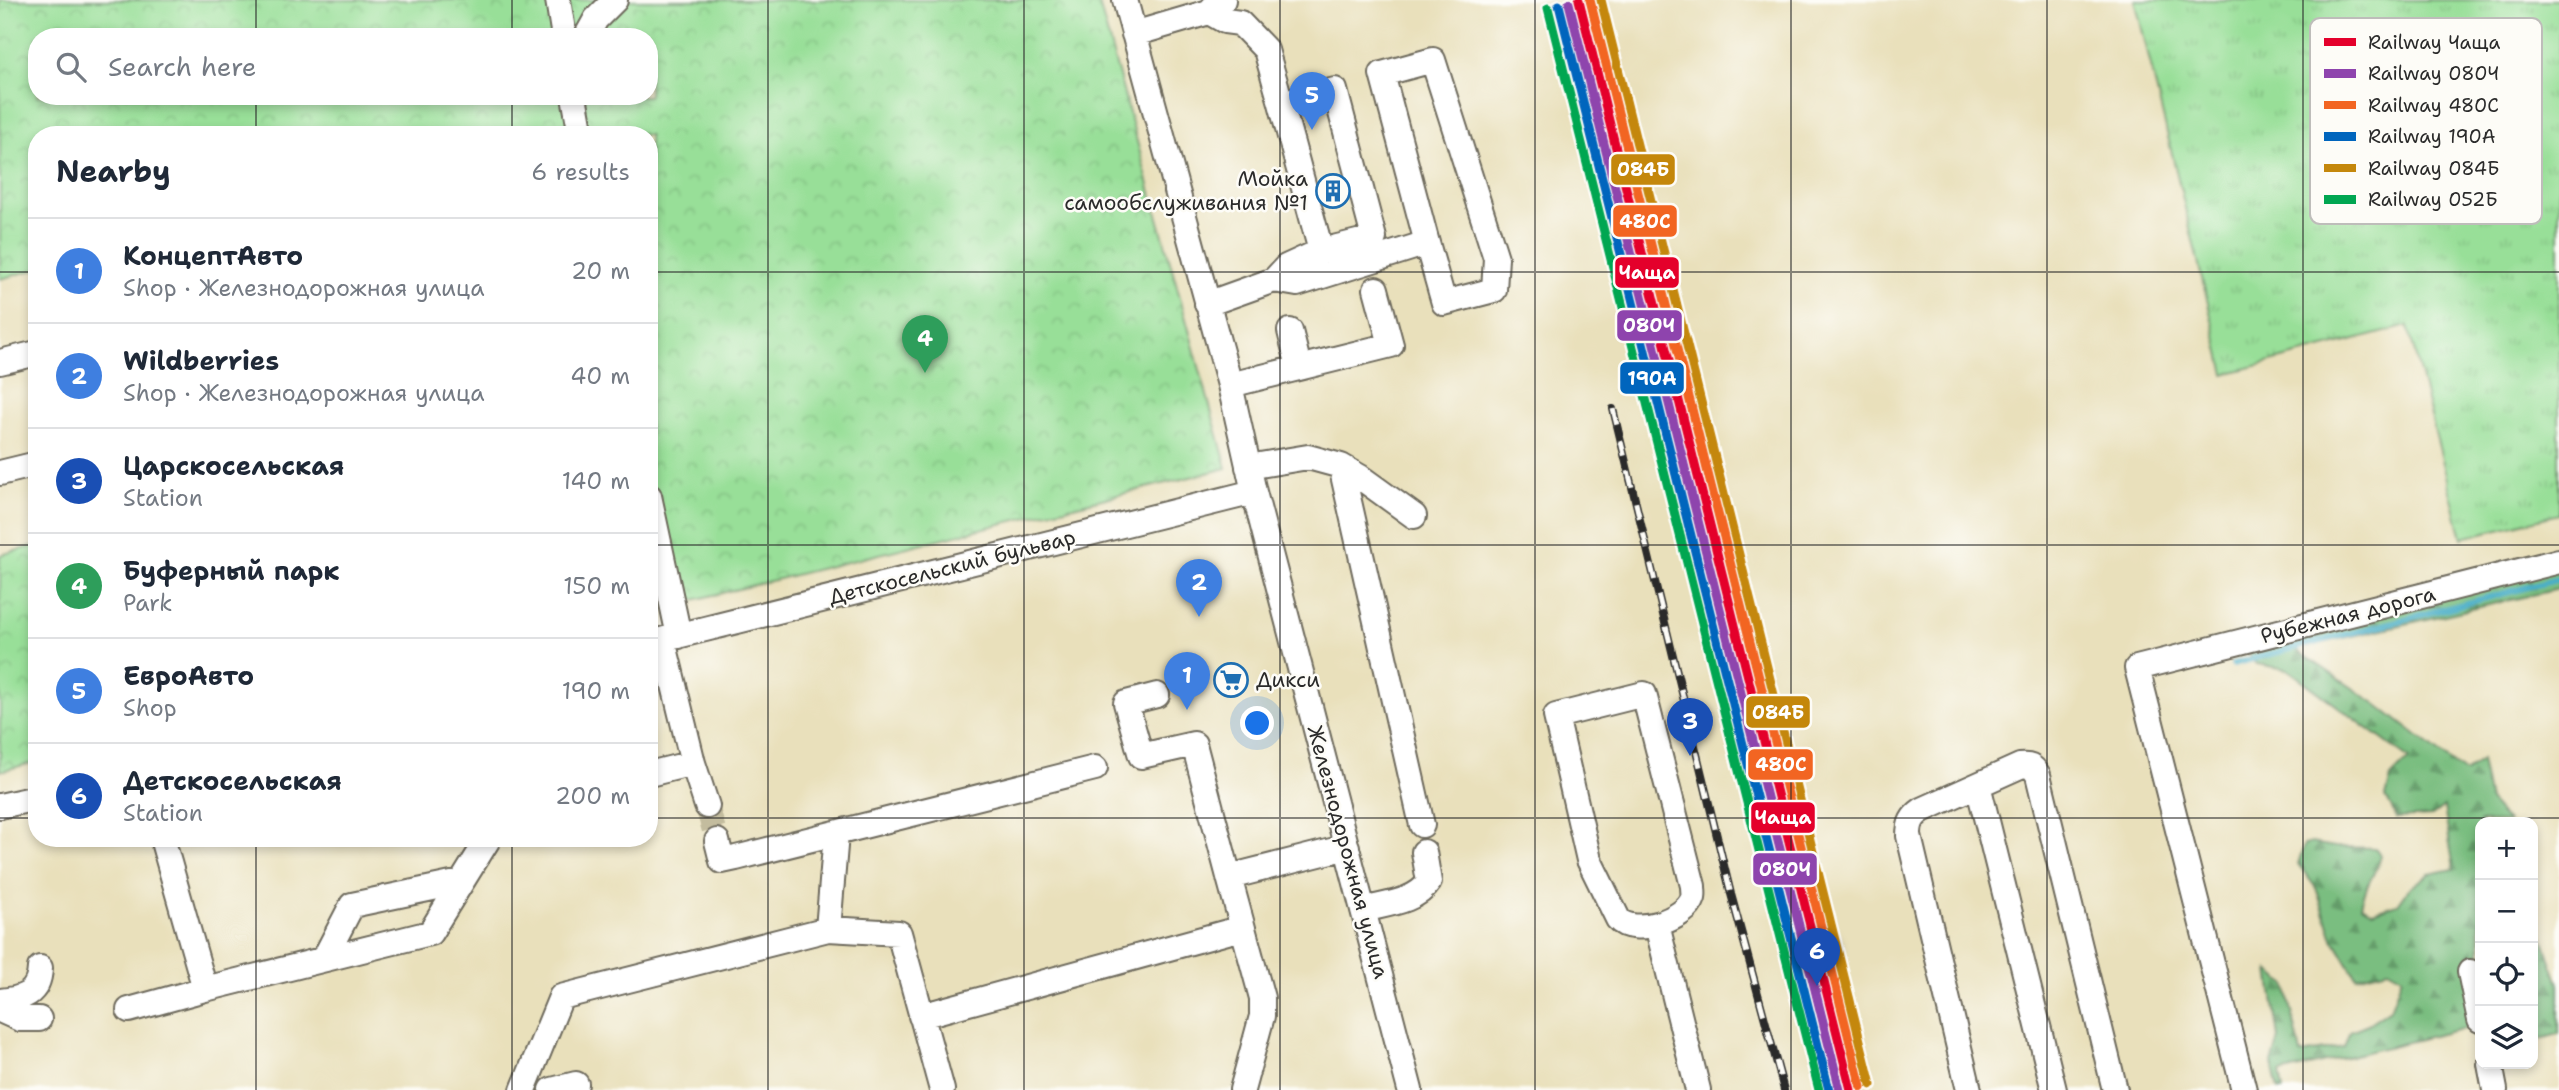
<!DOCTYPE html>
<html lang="en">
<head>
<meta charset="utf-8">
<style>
	:root { --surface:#fff; --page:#f6f6f7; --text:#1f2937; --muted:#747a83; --line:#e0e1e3; --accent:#b45309 }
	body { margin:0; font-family:"Shantell Sans",sans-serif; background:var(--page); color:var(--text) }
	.controls { position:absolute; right:21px; bottom:21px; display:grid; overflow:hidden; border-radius:14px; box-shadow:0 4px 10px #0003 }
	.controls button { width:63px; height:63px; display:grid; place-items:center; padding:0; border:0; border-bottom:2px solid var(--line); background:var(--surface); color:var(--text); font:35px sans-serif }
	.you { position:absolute; left:1258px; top:724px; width:24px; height:24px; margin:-18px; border:5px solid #fff; border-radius:50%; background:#1a73e8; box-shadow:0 0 0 10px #1a73e833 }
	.badge { display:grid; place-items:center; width:46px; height:46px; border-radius:50%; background:var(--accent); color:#fff; font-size:23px; font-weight:700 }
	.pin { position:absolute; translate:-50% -58px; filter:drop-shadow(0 2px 4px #0008) }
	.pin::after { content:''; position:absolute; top:37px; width:24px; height:21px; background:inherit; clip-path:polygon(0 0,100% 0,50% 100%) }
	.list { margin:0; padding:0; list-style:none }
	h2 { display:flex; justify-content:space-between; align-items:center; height:91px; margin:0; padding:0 28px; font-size:30px }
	h2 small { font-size:23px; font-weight:400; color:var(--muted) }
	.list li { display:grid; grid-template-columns:46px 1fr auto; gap:21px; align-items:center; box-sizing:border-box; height:105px; padding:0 28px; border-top:2px solid var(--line) }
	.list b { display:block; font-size:26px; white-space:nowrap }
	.list p { margin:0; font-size:23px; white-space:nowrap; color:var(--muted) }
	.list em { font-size:23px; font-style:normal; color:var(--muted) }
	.icon { flex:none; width:38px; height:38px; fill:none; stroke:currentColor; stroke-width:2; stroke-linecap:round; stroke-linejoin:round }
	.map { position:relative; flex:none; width:2559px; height:1090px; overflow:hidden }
	.search { position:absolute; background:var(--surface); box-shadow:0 4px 10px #0003; left:28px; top:28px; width:630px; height:77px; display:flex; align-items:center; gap:18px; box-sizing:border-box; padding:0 24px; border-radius:28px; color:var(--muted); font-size:26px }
	.panel { position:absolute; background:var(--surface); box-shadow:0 4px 10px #0003; left:28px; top:126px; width:630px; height:721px; border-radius:28px }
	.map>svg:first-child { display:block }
</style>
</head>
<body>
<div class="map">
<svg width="2559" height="1090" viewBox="0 0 2559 1090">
	<defs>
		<pattern id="grass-tufts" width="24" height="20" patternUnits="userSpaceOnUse" patternTransform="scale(1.75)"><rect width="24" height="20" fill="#98df98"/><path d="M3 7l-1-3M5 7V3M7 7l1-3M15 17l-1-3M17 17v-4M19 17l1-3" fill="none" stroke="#83c083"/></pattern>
		<pattern id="forest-firs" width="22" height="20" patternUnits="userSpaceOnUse" patternTransform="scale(1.75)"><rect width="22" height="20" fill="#7abe80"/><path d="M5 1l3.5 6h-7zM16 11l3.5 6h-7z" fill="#649b69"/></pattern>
		<pattern id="park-crowns" width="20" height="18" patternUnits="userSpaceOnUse" patternTransform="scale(1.75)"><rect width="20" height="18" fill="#98df98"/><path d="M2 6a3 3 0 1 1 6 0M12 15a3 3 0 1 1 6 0" fill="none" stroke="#83c083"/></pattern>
	</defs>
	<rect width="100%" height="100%" fill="#fdfcf7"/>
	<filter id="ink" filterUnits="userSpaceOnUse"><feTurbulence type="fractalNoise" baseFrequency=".0143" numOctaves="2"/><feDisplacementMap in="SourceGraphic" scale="14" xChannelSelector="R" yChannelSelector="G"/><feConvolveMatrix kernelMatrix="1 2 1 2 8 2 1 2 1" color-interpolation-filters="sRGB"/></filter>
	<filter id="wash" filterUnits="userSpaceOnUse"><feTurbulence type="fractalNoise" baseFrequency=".00686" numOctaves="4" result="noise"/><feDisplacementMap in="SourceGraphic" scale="28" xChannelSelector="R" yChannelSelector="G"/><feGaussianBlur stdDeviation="1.57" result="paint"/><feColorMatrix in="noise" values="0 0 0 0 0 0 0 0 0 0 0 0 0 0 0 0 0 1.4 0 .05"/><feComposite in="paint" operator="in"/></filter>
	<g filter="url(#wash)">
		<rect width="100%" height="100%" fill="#e9e0bb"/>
		<!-- grass -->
		<path fill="url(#grass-tufts)" stroke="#628562" stroke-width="2" d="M2135,0H2559V514L2462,538L2408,326L2225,374Z"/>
		<!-- forest -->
		<path fill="url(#forest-firs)" stroke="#527456" stroke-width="2" d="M2559,565V589L2295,649L2375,703L2465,773L2481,760L2489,801L2508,822H2480V979L2470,1027L2280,1073L2283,1090H2278L2272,1064L2279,1038L2269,971L2286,984L2301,1054L2344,1047L2350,1031L2368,1024L2390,1009L2402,977L2388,969L2356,977L2333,938L2316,888L2298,864L2304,845L2312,843L2335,847L2375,848L2381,855C2376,873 2364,887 2361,906L2373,912L2398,904L2408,890L2429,874L2454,869L2444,807L2432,816L2397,818L2386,797L2391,777L2409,759L2287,669L2257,664L2245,650Z
			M2533,910L2559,984V1034L2533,1041Z"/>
		<!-- park -->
		<path fill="url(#park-crowns)" stroke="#628562" stroke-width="2" fill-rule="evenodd" d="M0,0H1098L1227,468L649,611V135H37V269L0,279ZM37,37H649V96H37Z
			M37,545V762L0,771V555Z"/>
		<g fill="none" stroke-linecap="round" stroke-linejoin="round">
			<!-- stream -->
			<path stroke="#48aec7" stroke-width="6" d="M2233,664L2559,579"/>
		</g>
	</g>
	<g filter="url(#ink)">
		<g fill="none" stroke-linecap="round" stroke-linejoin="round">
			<!-- minor-tunnel -->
			<path stroke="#c3bc9e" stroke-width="24" stroke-dasharray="24 12" stroke-linecap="butt" d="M707,806L717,841"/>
			<!-- minor casing -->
			<g stroke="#6e6a5d" stroke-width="28">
				<path id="minor" d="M558,0L564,37
					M1125,0L1230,385L1254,492L1410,1090
					M1209,12L1225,21L1240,23L1266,50L1281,103
					M1134,34L1209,12L1218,2L1223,0
					M586,37L596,19L615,0
					M574,96L581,135
					M1274,280L1297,284L1427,243L1382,74L1433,60L1496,258L1494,290L1444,303L1427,243
					M1207,304L1274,280L1286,267L1321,251L1374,238L1335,90L1281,103L1321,251
					M1290,331L1299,367
					M0,362L37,353
					M1230,385L1391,345L1376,289
					M1341,466L1360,477L1414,516
					M1248,467L1308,457L1341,466L1422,825
					M0,473L37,464
					M649,496L679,636
					M649,643L1254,492
					M1644,694L1693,886C1693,890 1694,894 1693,898C1686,920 1633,937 1618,919L1589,860L1556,716Z
					M1157,695L1126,703L1141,756L1194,744L1229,877
					M693,763L707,806
					M649,774L693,763L663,640
					M1978,785L2054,1090
					M0,806L37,798
					M162,838L205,989L430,933L489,838
					M717,841L722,861L736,858L1095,768
					M1363,910C1385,904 1416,902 1429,882L1424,852
					M1657,925L1698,1090
					M828,929L836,834
					M324,959L352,905L461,882
					M2470,972L2480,1020
					M0,1001C23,999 39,994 40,968
					M0,1010L20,1019H39
					M129,1010L205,989
					M921,1016L1242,928
					M2490,1064L2495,1090
					M523,1090L561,997L828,929L899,933L942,1090
					M552,1090L576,1084
					M1242,1090L1262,1016V998L1229,877L1347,847
					M1969,1090L1909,836C1909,823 1912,817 1922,810L2020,766C2029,765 2033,766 2038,775L2115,1090
					M2244,1090L2137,668L2559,561"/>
			</g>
			<!-- minor -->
			<use href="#minor" stroke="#fff" stroke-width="24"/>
			<!-- rail casing -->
			<g stroke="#2b2b2b" stroke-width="8">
				<path id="rail" d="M1613,409L1731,894L1784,1090"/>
			</g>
			<!-- rail -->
			<use href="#rail" stroke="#fdfcf7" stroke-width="5" stroke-dasharray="16" stroke-linecap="butt"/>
			<!-- rail-1 casing -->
			<g stroke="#fdfcf7" stroke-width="14">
				<path id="rail-1" d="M1579,0L1851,1090"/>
			</g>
			<!-- rail-2 casing -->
			<g stroke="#fdfcf7" stroke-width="14">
				<path id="rail-2" d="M1569,3L1840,1090"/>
			</g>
			<!-- rail-3 casing -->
			<g stroke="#fdfcf7" stroke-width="14">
				<path id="rail-3" d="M1590,0L1861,1087"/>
			</g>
			<!-- rail-4 casing -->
			<g stroke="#fdfcf7" stroke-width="14">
				<path id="rail-4" d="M1559,5L1829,1090"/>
			</g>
			<!-- rail-5 casing -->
			<g stroke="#fdfcf7" stroke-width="14">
				<path id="rail-5" d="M1601,0L1871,1085"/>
			</g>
			<!-- rail-6 casing -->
			<g stroke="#fdfcf7" stroke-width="14">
				<path id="rail-6" d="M1548,8L1819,1090"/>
			</g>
			<!-- rail-1 -->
			<use href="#rail-1" stroke="#e4002b" stroke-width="9"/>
			<!-- rail-2 -->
			<use href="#rail-2" stroke="#8e44ad" stroke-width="9"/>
			<!-- rail-3 -->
			<use href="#rail-3" stroke="#f26522" stroke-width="9"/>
			<!-- rail-4 -->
			<use href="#rail-4" stroke="#0065bd" stroke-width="9"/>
			<!-- rail-5 -->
			<use href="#rail-5" stroke="#c4870b" stroke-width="9"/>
			<!-- rail-6 -->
			<use href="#rail-6" stroke="#00a651" stroke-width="9"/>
		</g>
	</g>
	<!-- grid -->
	<path fill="none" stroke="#2b2b2b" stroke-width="2" stroke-opacity="0.55" d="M256,0V37M512,0V37M768,0V1090M1024,0V1090M1280,0V1090M1535,0V1090M1791,0V1090M2047,0V1090M2303,0V1090M256,96V135M512,96V135M0,272H37M649,272H2559M0,545H37M649,545H2559M0,818H37M649,818H2559M256,838V1090M512,838V1090"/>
	<!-- icons -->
	<defs>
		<g id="building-ring" transform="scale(1.75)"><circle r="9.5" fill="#fdfcf7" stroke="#1f6fb2" stroke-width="1.5"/><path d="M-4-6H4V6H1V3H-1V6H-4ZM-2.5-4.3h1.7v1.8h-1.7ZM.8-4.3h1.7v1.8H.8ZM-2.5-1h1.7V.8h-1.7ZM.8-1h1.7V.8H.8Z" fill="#1f6fb2"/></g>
		<g id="supermarket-ring" transform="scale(1.75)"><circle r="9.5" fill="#fdfcf7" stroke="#1f6fb2" stroke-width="1.5"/><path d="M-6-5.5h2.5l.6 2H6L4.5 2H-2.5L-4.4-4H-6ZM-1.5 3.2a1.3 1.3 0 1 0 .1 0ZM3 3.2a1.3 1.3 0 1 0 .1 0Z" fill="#1f6fb2"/></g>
	</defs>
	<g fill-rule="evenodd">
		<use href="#building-ring" x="1333" y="191"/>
		<use href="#supermarket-ring" x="1231" y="680"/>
	</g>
	<g text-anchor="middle" stroke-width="5" stroke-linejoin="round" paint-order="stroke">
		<!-- poi labels -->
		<g font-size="21" fill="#2b2b2b" stroke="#fdfcf7" text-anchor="end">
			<text x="1308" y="186">Мойка<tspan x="1308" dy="24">самообслуживания №1</tspan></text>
			<text x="1256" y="687" text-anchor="start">Дикси</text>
		</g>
		<!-- street labels -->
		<g font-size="21" fill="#2b2b2b" stroke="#fdfcf7">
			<text transform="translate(952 567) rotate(-14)" y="7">Детскосельский бульвар</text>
			<text transform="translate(2348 615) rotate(-14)" y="7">Рубежная дорога</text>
			<text transform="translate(1348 852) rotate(75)" y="7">Железнодорожная улица</text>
		</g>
	</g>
	<!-- legend -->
	<rect x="2310" y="18" width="232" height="206" rx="10" fill="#fdfcf7" stroke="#bebdba" stroke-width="2"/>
	<rect x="2324" y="38" width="32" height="8" fill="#e4002b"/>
	<rect x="2324" y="69" width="32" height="9" fill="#8e44ad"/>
	<rect x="2324" y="101" width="32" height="8" fill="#f26522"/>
	<rect x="2324" y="132" width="32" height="9" fill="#0065bd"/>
	<rect x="2324" y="164" width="32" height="8" fill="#c4870b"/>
	<rect x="2324" y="195" width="32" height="9" fill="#00a651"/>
	<g font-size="19" fill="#2b2b2b">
		<text x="2368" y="49">Railway Чаща</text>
		<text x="2368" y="80">Railway 080Ч</text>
		<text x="2368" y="112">Railway 480С</text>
		<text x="2368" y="143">Railway 190А</text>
		<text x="2368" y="175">Railway 084Б</text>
		<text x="2368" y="206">Railway 052Б</text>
	</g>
	<g stroke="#fdfcf7" stroke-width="2.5">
		<rect x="1610" y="153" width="66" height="33" rx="7" fill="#c4870b"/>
		<rect x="1612" y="204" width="66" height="34" rx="7" fill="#f26522"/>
		<rect x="1614" y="256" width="66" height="33" rx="7" fill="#e4002b"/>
		<rect x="1616" y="309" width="67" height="33" rx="7" fill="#8e44ad"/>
		<rect x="1619" y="361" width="66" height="34" rx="7" fill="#0065bd"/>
		<rect x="1745" y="695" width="66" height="34" rx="7" fill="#c4870b"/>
		<rect x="1747" y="748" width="67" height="33" rx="7" fill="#f26522"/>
		<rect x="1750" y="801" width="66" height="33" rx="7" fill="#e4002b"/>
		<rect x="1752" y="852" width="66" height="34" rx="7" fill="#8e44ad"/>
	</g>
	<g font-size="19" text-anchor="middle" font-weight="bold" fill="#fff">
		<text x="1643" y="176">084Б</text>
		<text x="1645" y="228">480С</text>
		<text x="1647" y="279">Чаща</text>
		<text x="1649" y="332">080Ч</text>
		<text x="1652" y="385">190А</text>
		<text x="1778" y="719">084Б</text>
		<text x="1781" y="771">480С</text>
		<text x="1783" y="824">Чаща</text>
		<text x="1785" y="876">080Ч</text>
	</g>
</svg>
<div class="controls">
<button>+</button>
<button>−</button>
<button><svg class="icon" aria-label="locate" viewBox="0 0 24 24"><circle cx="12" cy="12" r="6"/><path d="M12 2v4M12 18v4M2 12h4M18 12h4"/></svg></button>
<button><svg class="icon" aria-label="layers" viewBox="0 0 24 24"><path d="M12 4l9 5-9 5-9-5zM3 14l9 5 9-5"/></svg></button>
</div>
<div class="you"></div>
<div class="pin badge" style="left:1187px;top:710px;background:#3f7fe0">1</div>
<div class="pin badge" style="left:1199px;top:617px;background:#3f7fe0">2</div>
<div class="pin badge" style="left:1690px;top:756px;background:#1a4fb4">3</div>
<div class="pin badge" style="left:925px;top:373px;background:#2e9e5b">4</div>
<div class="pin badge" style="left:1312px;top:130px;background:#3f7fe0">5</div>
<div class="pin badge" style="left:1817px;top:986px;background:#1a4fb4">6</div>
<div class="search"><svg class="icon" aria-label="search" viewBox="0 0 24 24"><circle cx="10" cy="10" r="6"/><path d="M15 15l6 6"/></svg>Search here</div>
<section class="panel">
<h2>Nearby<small>6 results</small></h2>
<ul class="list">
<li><span class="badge" style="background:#3f7fe0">1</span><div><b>КонцептАвто</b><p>Shop · Железнодорожная улица</p></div><em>20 m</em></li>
<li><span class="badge" style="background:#3f7fe0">2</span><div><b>Wildberries</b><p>Shop · Железнодорожная улица</p></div><em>40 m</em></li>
<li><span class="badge" style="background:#1a4fb4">3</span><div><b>Царскосельская</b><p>Station</p></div><em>140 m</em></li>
<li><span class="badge" style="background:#2e9e5b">4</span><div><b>Буферный парк</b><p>Park</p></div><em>150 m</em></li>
<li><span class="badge" style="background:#3f7fe0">5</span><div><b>ЕвроАвто</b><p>Shop</p></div><em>190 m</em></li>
<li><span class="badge" style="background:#1a4fb4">6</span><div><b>Детскосельская</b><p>Station</p></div><em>200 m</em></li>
</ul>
</section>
</div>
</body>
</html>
